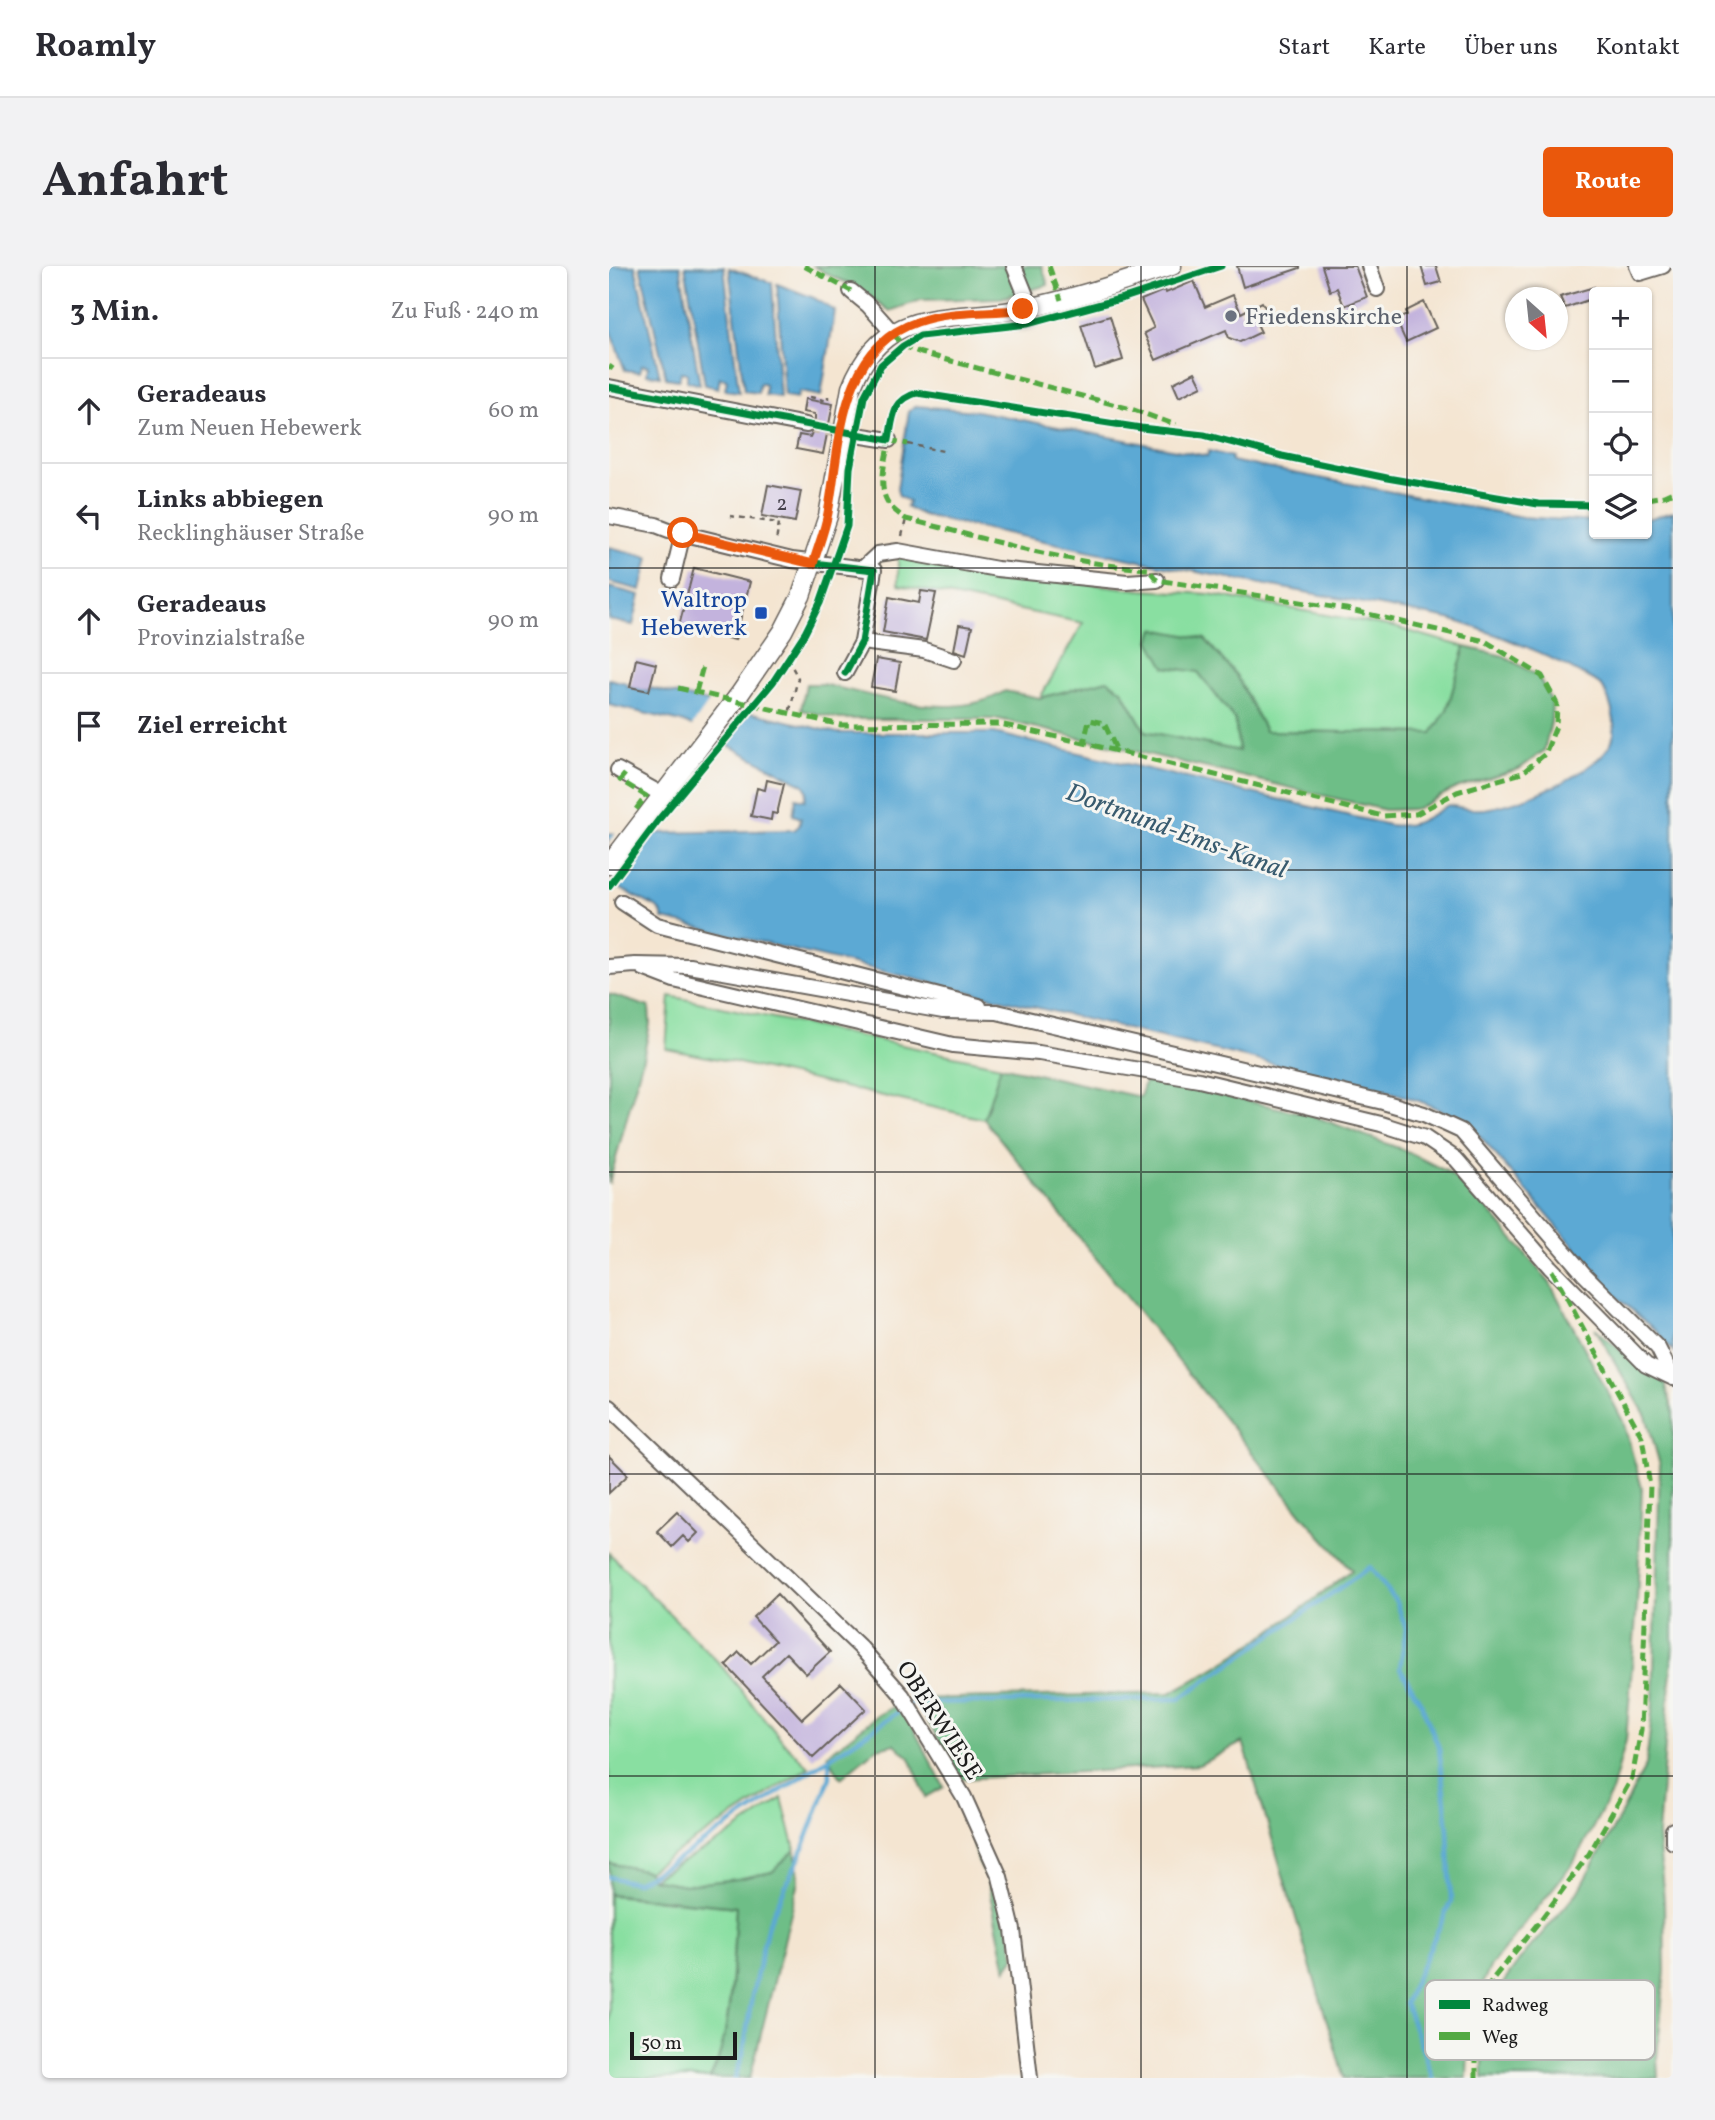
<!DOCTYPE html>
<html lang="de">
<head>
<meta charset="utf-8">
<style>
	:root { --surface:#fff; --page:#f2f2f3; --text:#2b2b33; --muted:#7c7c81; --line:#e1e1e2; --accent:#ea580c }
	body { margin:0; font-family:Vollkorn,serif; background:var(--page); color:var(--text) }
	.controls { position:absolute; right:21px; top:21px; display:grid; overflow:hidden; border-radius:7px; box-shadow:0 2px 5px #0004 }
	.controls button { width:63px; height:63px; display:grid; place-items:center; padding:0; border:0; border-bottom:2px solid var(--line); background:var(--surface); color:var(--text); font:35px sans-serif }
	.compass { position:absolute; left:896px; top:21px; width:63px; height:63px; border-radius:50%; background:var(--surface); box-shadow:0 2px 5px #0004; rotate:153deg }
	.scale { position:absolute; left:21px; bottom:18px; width:107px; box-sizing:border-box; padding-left:7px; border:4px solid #1c1c1c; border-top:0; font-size:19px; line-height:24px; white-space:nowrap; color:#1c1c1c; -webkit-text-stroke:5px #f6f6f2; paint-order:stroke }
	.stop { position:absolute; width:21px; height:21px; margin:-16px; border:5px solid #ea580c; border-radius:50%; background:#fff }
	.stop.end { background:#ea580c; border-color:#fff; box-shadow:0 2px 7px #0008 }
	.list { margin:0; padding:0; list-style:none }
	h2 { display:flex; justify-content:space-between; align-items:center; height:91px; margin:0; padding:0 28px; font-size:30px }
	h2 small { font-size:23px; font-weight:400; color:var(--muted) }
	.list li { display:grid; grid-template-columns:46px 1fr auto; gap:21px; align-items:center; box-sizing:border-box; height:105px; padding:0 28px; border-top:2px solid var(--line) }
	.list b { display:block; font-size:26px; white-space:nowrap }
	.list p { margin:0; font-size:23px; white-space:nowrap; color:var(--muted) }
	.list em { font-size:23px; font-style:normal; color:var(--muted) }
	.icon { flex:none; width:38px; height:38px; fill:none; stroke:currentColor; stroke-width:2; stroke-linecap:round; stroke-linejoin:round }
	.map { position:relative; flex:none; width:1064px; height:1812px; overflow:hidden; border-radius:7px }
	header { display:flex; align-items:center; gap:42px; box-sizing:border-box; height:98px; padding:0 35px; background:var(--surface); border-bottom:2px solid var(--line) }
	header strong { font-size:33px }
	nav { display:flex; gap:38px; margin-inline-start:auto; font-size:24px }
	.intro { display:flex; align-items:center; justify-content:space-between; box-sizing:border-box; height:168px; padding:0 42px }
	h1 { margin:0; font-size:49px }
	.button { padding:18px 32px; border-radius:7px; background:var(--accent); color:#fff; font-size:24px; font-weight:700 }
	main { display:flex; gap:42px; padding:0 42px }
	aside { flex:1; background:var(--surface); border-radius:7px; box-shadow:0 2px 5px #0004 }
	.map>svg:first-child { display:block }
</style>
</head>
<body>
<header>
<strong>Roamly</strong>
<nav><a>Start</a><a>Karte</a><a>Über uns</a><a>Kontakt</a></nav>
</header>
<div class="intro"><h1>Anfahrt</h1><a class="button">Route</a></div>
<main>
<aside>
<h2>3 Min.<small>Zu Fuß · 240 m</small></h2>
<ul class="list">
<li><svg class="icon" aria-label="ahead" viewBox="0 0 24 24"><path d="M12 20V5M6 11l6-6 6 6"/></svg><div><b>Geradeaus</b><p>Zum Neuen Hebewerk</p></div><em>60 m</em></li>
<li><svg class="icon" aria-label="left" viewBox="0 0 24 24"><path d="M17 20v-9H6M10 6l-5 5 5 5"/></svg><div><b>Links abbiegen</b><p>Recklinghäuser Straße</p></div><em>90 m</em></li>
<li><svg class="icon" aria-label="ahead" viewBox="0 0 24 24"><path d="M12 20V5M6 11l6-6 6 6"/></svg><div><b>Geradeaus</b><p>Provinzialstraße</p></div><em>90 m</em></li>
<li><svg class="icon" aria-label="arrive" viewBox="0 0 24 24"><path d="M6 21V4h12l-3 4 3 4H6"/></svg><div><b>Ziel erreicht</b></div></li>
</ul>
</aside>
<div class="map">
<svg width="1064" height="1812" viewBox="0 0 1064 1812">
	<rect width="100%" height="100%" fill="#f6f6f2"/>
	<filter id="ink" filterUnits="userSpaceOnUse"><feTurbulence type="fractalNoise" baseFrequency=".0143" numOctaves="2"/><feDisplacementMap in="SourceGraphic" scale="14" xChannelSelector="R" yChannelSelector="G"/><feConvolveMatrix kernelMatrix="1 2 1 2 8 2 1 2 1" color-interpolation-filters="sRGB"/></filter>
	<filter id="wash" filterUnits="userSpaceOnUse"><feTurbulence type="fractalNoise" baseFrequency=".00686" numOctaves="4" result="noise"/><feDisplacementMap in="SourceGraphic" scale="28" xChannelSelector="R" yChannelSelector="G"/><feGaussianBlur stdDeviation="1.57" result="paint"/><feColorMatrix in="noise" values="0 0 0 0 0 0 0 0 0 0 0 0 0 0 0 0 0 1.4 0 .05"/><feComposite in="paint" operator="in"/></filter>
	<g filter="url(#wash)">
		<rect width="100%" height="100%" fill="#f4e5d1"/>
		<!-- green -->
		<path fill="#89dfa1" stroke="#527e5e" stroke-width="2" d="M289,289L414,310L533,324L600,328L785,361L856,381L838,444L824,467L656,465L627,409L589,406L626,454L630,485L536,465L513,424L498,414L431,432L474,357L289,319Z
			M61,730L392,800L375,853L125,796L57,783Z
			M0,1287L110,1397L176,1478L200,1501L39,1605L0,1597Z
			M173,1532L186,1584L163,1606L126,1614L76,1619L42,1613L113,1574Z
			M0,1629L127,1641C123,1689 124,1770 101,1812H7L0,1809Z"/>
		<!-- forest -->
		<path fill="#6ebe87" stroke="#456d52" stroke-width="2" d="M205,0H433L439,19L392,32L312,34L281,45L246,20L224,11Z
			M545,363L596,373L627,409L656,465L823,467L838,444L856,381L895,390L929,410L943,437L942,456L935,485L910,503L847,522L807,543L776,544L390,453H231L192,444L197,418H213C269,430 345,457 396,425L431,432L498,414L513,424L536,465L630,485L626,454L589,406L556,401L541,375Z
			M0,728L40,741L41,758L35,788L0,918Z
			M392,800L531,831L537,813L702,849L797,885L839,906L877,941L941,1017L1014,1155L1033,1222L1028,1338L1017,1474L1003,1526L965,1596L882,1700L860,1744L858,1812H735L634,1476L590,1499L353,1513L305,1433L561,1427C626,1393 686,1349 743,1304L694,1250L375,853Z
			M986,1062L1032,1102L1056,1117L1064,1146V1377L1049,1569L1055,1634L1056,1705L1048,1791L1049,1812H874L873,1770L882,1734L912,1692L968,1627L1008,1556L1037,1499L1044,1438L1051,1199L1037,1150Z
			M291,1437L335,1521L317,1531L301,1492L286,1478L268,1482L232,1512L218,1489L269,1449Z
			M363,1566L369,1570L397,1646L406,1691L397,1704L378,1614L367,1591Z
			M186,1584L190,1615L141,1812H101C124,1771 124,1689 127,1641L0,1628V1597L39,1605L42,1613L76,1619L128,1613L163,1606Z"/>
		<!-- water -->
		<path fill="#5ba9d4" stroke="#3c6278" stroke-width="2" d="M0,0H26L51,110L38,108L39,100L33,99L31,106L16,104L0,62Z
			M31,0H71L91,119L78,115V107L72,106L70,114L57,112Z
			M76,0L115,1L130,126L116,124L118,114L111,112L109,122L96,119Z
			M120,2L163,17L171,131L156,129V119L151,117L149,127L135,125Z
			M168,18L205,32L226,45L212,130L190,126L188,132L175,130Z
			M307,140L368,145L598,190L600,185L623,191L622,195L913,251L985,256V268H1038V253L1064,246V1085L1048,1066L1010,1033L869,868C830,835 782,826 733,814L54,653L52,646L47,641L0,617V568L185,564L190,560L192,552L184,549L187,532L196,534L198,525L195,519L77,457L0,439V413L18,417V420L40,425L41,422L228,467H385L780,559C807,562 817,552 839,539C854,542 867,545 881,542C913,537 999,504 1005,468C1007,454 1001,434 994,422C990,415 979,411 972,408C930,384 886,367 840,353L545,298L344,256L314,249L297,241L300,236L290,230L288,223L300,145Z
			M0,281L40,291L32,324L0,316Z
			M0,321L31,329L24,359L0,354Z"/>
		<!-- pier -->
		<path fill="#f4e5d1" d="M102,433L144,443L114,480L81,463Z
			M46,563L2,622L0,621V576L9,564Z"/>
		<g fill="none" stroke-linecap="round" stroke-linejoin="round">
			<!-- stream -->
			<path stroke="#5ba9d4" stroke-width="4.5" d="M0,1611L27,1617L68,1594L303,1437L570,1433L761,1301L788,1337L797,1363L791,1402L812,1437L830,1482L839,1564L842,1635L796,1737L824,1812
				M126,1812L134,1788L143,1730L159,1658L191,1590L221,1511L220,1494"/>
		</g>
		<g id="blocks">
			<!-- building -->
			<path fill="#c3b3dd" d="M628,0H691V2L634,21Z
				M713,0H746L758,31L735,40L728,22L721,25Z
				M812,0H827L832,16L818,20Z
				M585,15L596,41L624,29L632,47L653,36L659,47L646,54L652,66L631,76L620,72L617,64L547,94L535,67L545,62L532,34L556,24L557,27Z
				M985,21V32L956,42L951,31Z
				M815,36L827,62L797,76L787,54L798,49L797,45Z
				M501,50L514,94L486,103L472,59Z
				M586,106L593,120L570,131L564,117Z
				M196,133L224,138L214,188L187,183L190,169L201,171L206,160V148L194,146Z
				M159,219L192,225L186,256L153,250Z
				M85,302L141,316L126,374L70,360Z
				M312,325L327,327L317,374L274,366L280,331L310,337Z
				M350,359L363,361L357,388L345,384Z
				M27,393L47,398L40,425L21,421Z
				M267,393L291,397L286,425L262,421Z
				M158,514L175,518L168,548L163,547L162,554L142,550L148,522L156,524Z
				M0,1190L19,1209L0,1227Z
				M68,1246L89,1267L80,1276L74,1270L63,1281L48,1265Z
				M168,1328L221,1386L197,1408L177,1387L153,1410L193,1453L232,1417L257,1443L204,1492L117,1399L130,1386L142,1398L166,1375L144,1351Z"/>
		</g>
	</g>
	<g filter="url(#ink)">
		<use href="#blocks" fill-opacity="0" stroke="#68625b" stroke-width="2"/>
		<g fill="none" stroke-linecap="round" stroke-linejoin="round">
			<!-- minor-tunnel -->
			<path stroke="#c9bdad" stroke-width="14" stroke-dasharray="14 7" stroke-linecap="butt" d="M197,159L254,170"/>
			<!-- minor casing -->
			<g stroke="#68625b" stroke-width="18">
				<path id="minor" d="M405,0L422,42
					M760,0L768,23
					M1028,0L1031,7L1054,0
					M242,25L259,39L284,67
					M0,121L197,159
					M254,170L280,174
					M0,250L47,259L60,264L183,294L265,304L253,376L236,407
					M254,302L269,288L289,285L388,303L518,316L548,314
					M63,313L74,267
					M253,376L315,384L345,394
					M9,504L54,529
					M13,636L48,659L370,740
					M0,701L26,699L81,700L334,745L388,746L774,836L815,848L852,865L975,1008L1049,1082L1064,1112
					M34,702L65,714L344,779L430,787L590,814L772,858L816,872L847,893L941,1001L1037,1099L1064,1112
					M0,1141L252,1382L293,1429L355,1531L391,1611L404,1664L421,1812
					M1064,1564V1576"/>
			</g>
			<!-- major casing -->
			<g stroke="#68625b" stroke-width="21">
				<path id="major" d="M0,599L130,429L174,365L192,330L219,250L242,122C277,33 346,58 419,42C468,32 516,15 563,0"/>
			</g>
			<!-- path -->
			<path stroke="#68625b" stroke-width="2.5" stroke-dasharray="5 5" stroke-linecap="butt" d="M201,131L219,135V130
				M299,178L334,185
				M121,250L170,257L167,276
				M293,270L297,253
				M179,393L189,412L180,448"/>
			<!-- minor -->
			<use href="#minor" stroke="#fff" stroke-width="14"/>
			<!-- major -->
			<use href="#major" stroke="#fff" stroke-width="18"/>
			<!-- quiet -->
			<path stroke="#52a943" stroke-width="5" stroke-dasharray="10 5" stroke-linecap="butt" d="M195,0L242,25
				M440,0L452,34
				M284,67L294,80L312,87L522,143L567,159
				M0,100L4,103
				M281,170C278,188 269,216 277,233C281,242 290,248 297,253C376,272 457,298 539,303L548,314L737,343L876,375L933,410L948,438L947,460L936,488L913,507L848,526L807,548L774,550L508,485L475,477L480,454L495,457L508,485
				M280,174L299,178
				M1038,233L1055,230L1064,226
				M69,422L232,459L391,458L475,477
				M87,426L94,400
				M16,508L11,514L37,530L25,546
				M867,1812V1760L871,1737L882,1715L930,1656L980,1588L1023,1512L1032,1464L1041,1220L1033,1171L941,1001"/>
			<!-- cycleway casing -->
			<g stroke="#f6f6f2" stroke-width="11">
				<path id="cycleway" d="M0,121L280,174C284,152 283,134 308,127L532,162L595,169L673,190L778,212L929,238L985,239
					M204,297L265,304L253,376L236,407
					M0,620L51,552L164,416L196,367L211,337L238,260L241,202L255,131L272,99L294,80L311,70L418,58L518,31L612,0"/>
			</g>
			<!-- cycleway -->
			<use href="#cycleway" stroke="#00873e" stroke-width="7"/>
		</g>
	</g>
	<g fill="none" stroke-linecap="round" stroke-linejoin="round" filter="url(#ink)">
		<!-- route -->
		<path stroke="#ea580c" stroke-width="9" d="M74,267L204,298C209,281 216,264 219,247C232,178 229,83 308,56C341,44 380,48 414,43"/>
	</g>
	<!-- grid -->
	<path fill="none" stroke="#1c1c1c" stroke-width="2" stroke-opacity="0.55" d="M266,0V1812M532,0V1812M798,0V1812M0,302H1064M0,604H1064M0,906H1064M0,1208H1064M0,1510H1064"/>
	<!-- markers -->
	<circle fill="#6b7280" stroke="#f6f6f2" stroke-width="2.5" cx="622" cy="50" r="7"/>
	<rect fill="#1a4fb4" stroke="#f6f6f2" stroke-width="2.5" x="145" y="340" width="14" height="14" rx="3.5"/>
	<g text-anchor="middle" stroke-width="6" stroke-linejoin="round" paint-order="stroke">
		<!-- number labels -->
		<g font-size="21" fill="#46424c">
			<text x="173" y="244">2</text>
		</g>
		<!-- worship labels -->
		<g font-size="24" fill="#5b616d" stroke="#f6f6f2" text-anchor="start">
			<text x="636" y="58">Friedenskirche</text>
		</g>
		<!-- transit labels -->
		<g font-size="24" fill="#164399" stroke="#f6f6f2" text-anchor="end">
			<text x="138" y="341">Waltrop<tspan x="138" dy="28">Hebewerk</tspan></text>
		</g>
		<!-- street labels -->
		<g font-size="24" fill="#1c1c1c" stroke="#f6f6f2">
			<text transform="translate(331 1454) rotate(57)" y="8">OBERWIESE</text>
		</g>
		<!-- water labels -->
		<g font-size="26" font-style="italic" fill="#385b6f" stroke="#f6f6f2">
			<text transform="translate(568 564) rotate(20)" y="9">Dortmund-Ems-Kanal</text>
		</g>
	</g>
	<!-- legend -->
	<rect x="816" y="1714" width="230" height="80" rx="10" fill="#f6f6f2" stroke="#b5b5b2" stroke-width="2"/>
	<rect x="830" y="1734" width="31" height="9" fill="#00873e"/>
	<rect x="830" y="1766" width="31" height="8" fill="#52a943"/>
	<g font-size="19" fill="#1c1c1c">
		<text x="873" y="1745">Radweg</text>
		<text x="873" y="1777">Weg</text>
	</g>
</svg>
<div class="controls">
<button>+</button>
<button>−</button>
<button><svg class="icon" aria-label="locate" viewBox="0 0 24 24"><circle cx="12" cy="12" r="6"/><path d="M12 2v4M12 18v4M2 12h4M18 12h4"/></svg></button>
<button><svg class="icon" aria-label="layers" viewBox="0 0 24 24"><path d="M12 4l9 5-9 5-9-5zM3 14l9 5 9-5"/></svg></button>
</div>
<svg class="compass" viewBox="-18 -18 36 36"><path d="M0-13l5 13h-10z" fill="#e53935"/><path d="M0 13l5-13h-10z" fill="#7c7c81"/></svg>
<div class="scale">50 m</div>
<div class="stop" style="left:74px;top:267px"></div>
<div class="stop end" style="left:414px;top:43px"></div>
</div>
</main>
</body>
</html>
